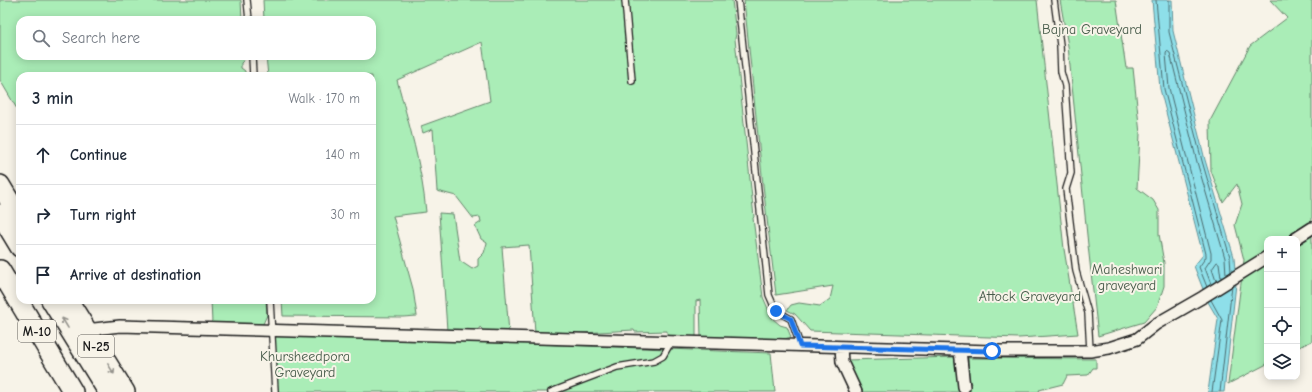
<!DOCTYPE html>
<html lang="en">
<head>
<meta charset="utf-8">
<style>
	:root { --surface:#fff; --page:#f2f2f3; --text:#1f2937; --muted:#747a83; --line:#e0e1e3 }
	body { margin:0; font-family:"Comic Neue",sans-serif; background:var(--page); color:var(--text) }
	.controls { position:absolute; right:12px; bottom:12px; display:grid; overflow:hidden; border-radius:8px; box-shadow:0 2px 10px #0003 }
	.controls button { width:36px; height:36px; display:grid; place-items:center; padding:0; border:0; border-bottom:1px solid var(--line); background:var(--surface); color:var(--text); font:20px sans-serif }
	.stop { position:absolute; width:12px; height:12px; margin:-9px; border:3px solid #1a73e8; border-radius:50%; background:#fff }
	.stop.end { background:#1a73e8; border-color:#fff; box-shadow:0 1px 4px #0008 }
	.list { margin:0; padding:0; list-style:none }
	h2 { display:flex; justify-content:space-between; align-items:center; height:52px; margin:0; padding:0 16px; font-size:17px }
	h2 small { font-size:13px; font-weight:400; color:var(--muted) }
	.list li { display:grid; grid-template-columns:26px 1fr auto; gap:12px; align-items:center; box-sizing:border-box; height:60px; padding:0 16px; border-top:1px solid var(--line) }
	.list b { display:block; font-size:15px; white-space:nowrap }
	.list em { font-size:13px; font-style:normal; color:var(--muted) }
	.icon { flex:none; width:22px; height:22px; fill:none; stroke:currentColor; stroke-width:2; stroke-linecap:round; stroke-linejoin:round }
	.map { position:relative; flex:none; width:1312px; height:392px; overflow:hidden }
	.search { position:absolute; background:var(--surface); box-shadow:0 2px 10px #0003; left:16px; top:16px; width:360px; height:44px; display:flex; align-items:center; gap:10px; box-sizing:border-box; padding:0 14px; border-radius:12px; color:var(--muted); font-size:15px }
	.panel { position:absolute; background:var(--surface); box-shadow:0 2px 10px #0003; left:16px; top:72px; width:360px; height:232px; border-radius:12px }
	.map>svg:first-child { display:block }
</style>
</head>
<body>
<div class="map">
<svg width="1312" height="392" viewBox="0 0 1312 392">
	<rect width="100%" height="100%" fill="#f7f3e8"/>
	<filter id="ink" filterUnits="userSpaceOnUse"><feTurbulence type="fractalNoise" baseFrequency=".025" numOctaves="2"/><feDisplacementMap in="SourceGraphic" scale="8" xChannelSelector="R" yChannelSelector="G"/><feConvolveMatrix kernelMatrix="1 2 1 2 8 2 1 2 1" color-interpolation-filters="sRGB"/></filter>
	<g filter="url(#ink)">
		<!-- green -->
		<path fill="#aaedb7" stroke="#63846a" d="M0,0H241L242,20H20V56H244V60L241,63V68L245,71V76H20V114L0,80Z
			M263,0H622L629,81H635L628,0H732L736,34L735,39L754,217L753,218L763,297L772,318L780,325L787,327L791,337L778,341L701,338L700,300L696,301V338H667V331L635,332L634,330L582,333H535L529,245L502,247L509,333L485,332L480,327L477,332L447,330L439,213L453,214L460,261L472,269L478,266V259L484,253L487,243L481,239L475,226L481,222L480,217L473,218L456,196L437,191L433,129L423,133L421,126L490,101L482,42L397,80C409,124 422,167 426,212L393,216L413,289L417,316L403,317L283,316L282,300H372V76H268L266,56H372V20H264Z
			M744,0H1037L1064,249L1078,334L1019,338L810,331L795,314L787,310L791,305L799,303L820,306L830,299L833,286L776,295L763,185Z
			M1060,0H1116L1126,68H1133L1140,134L1137,188L1153,200L1159,210V234L1164,263V286L1157,307L1144,322L1098,336L1088,245L1068,46Z
			M1270,0H1312V341L1297,348V239H1267V364L1228,384L1244,260L1235,225L1242,204L1237,184L1223,202L1211,171L1210,121L1250,46L1287,18Z
			M211,300H266L267,315L263,324L212,323Z
			M274,334L771,353L775,392H278Z
			M954,357L961,389L971,384L969,378L968,358L1096,359V368H1093L1088,375L1067,376L1063,384L1039,390L1040,392H862L847,360Z"/>
		<!-- water -->
		<path fill="#8edfe9" stroke="#609197" d="M1152,0H1172L1173,31L1205,160L1234,257L1236,284L1224,392H1208L1218,319L1208,302L1194,266L1203,255L1160,89Z"/>
		<g fill="none" stroke-linecap="round" stroke-linejoin="round">
			<!-- shore -->
			<path stroke="#4a6a6e" stroke-width="1" d="M1156,0L1164,89L1206,254V257L1199,267L1207,287
				M1169,0V32L1202,161L1230,257L1231,272
				M1216,281L1212,269L1217,262L1219,263L1221,278
				M1211,284L1205,268L1211,259V253L1169,88L1166,54L1167,51L1170,53L1197,162L1225,258L1226,275
				M1211,300L1222,320L1212,392
				M1220,392L1232,286"/>
			<!-- lane casing -->
			<g stroke="#1c1c1c" stroke-width="8">
				<path id="lane" d="M247,0L249,20
					M625,0L632,81
					M738,0L769,295L776,311L791,319L800,345
					M1054,0L1060,45L1061,72L1065,86L1071,173L1066,189L1076,271L1088,313L1090,351
					M252,56L253,76
					M270,300L275,392
					M551,392L617,367L654,361L663,356L671,342"/>
			</g>
			<!-- street casing -->
			<g stroke="#1c1c1c" stroke-width="14">
				<path id="street" d="M1295,239L1312,228
					M86,330L120,326L992,351H1090L1109,348L1137,339L1156,324L1203,297L1267,257
					M841,347L842,362L856,392
					M960,350L964,387"/>
			</g>
			<!-- highway casing -->
			<g stroke="#1c1c1c" stroke-width="22">
				<path id="highway" d="M0,185L20,218
					M0,214L20,247
					M0,270L73,392
					M51,300L108,392
					M68,300L125,392"/>
			</g>
			<!-- lane -->
			<use href="#lane" stroke="#f7f3e8" stroke-width="5.5"/>
			<!-- street -->
			<use href="#street" stroke="#f7f3e8" stroke-width="11"/>
			<!-- highway -->
			<use href="#highway" stroke="#f7f3e8" stroke-width="19"/>
		</g>
		<!-- one-way arrows -->
		<defs><path id="oneway-shaft" d="M-6 0H5M1.5-3L5.5 0L1.5 3" fill="none" stroke-width="1.6" stroke-linecap="round" stroke-linejoin="round"/></defs>
		<g stroke="#94928c">
			<use href="#oneway-shaft" transform="translate(65 323) rotate(-121)"/>
			<use href="#oneway-shaft" transform="translate(111 369) rotate(58)"/>
		</g>
	</g>
	<g fill="none" stroke-linecap="round" stroke-linejoin="round" filter="url(#ink)">
		<!-- route -->
		<path stroke="#1a73e8" stroke-width="5" d="M776,311L791,319L800,346L992,351"/>
	</g>
	<g text-anchor="middle" stroke-width="4" stroke-linejoin="round" paint-order="stroke">
		<!-- shield labels -->
		<g fill="#f7f3e8" stroke="#5e5c59" stroke-width="1">
			<rect x="18" y="320" width="38" height="22" rx="3"/>
			<rect x="78" y="335" width="36" height="22" rx="3"/>
		</g>
		<g font-size="13" font-weight="bold" fill="#1c1c1c">
			<text x="37" y="336">M-10</text>
			<text x="96" y="351">N-25</text>
		</g>
		<!-- park labels -->
		<g font-size="14" fill="#475b4a" stroke="#f7f3e8">
			<text x="1092" y="34">Bajna Graveyard</text>
			<text x="1127" y="274">Maheshwari<tspan x="1127" dy="16">graveyard</tspan></text>
			<text x="1030" y="301">Attock Graveyard</text>
			<text x="305" y="361">Khursheedpora<tspan x="305" dy="16">Graveyard</tspan></text>
		</g>
	</g>
</svg>
<div class="controls">
<button>+</button>
<button>−</button>
<button><svg class="icon" aria-label="locate" viewBox="0 0 24 24"><circle cx="12" cy="12" r="6"/><path d="M12 2v4M12 18v4M2 12h4M18 12h4"/></svg></button>
<button><svg class="icon" aria-label="layers" viewBox="0 0 24 24"><path d="M12 4l9 5-9 5-9-5zM3 14l9 5 9-5"/></svg></button>
</div>
<div class="stop" style="left:992px;top:351px"></div>
<div class="stop end" style="left:776px;top:311px"></div>
<div class="search"><svg class="icon" aria-label="search" viewBox="0 0 24 24"><circle cx="10" cy="10" r="6"/><path d="M15 15l6 6"/></svg>Search here</div>
<section class="panel">
<h2>3 min<small>Walk · 170 m</small></h2>
<ul class="list">
<li><svg class="icon" aria-label="ahead" viewBox="0 0 24 24"><path d="M12 20V5M6 11l6-6 6 6"/></svg><div><b>Continue</b></div><em>140 m</em></li>
<li><svg class="icon" aria-label="right" viewBox="0 0 24 24"><path d="M7 20v-9h11M14 6l5 5-5 5"/></svg><div><b>Turn right</b></div><em>30 m</em></li>
<li><svg class="icon" aria-label="arrive" viewBox="0 0 24 24"><path d="M6 21V4h12l-3 4 3 4H6"/></svg><div><b>Arrive at destination</b></div></li>
</ul>
</section>
</div>
</body>
</html>
